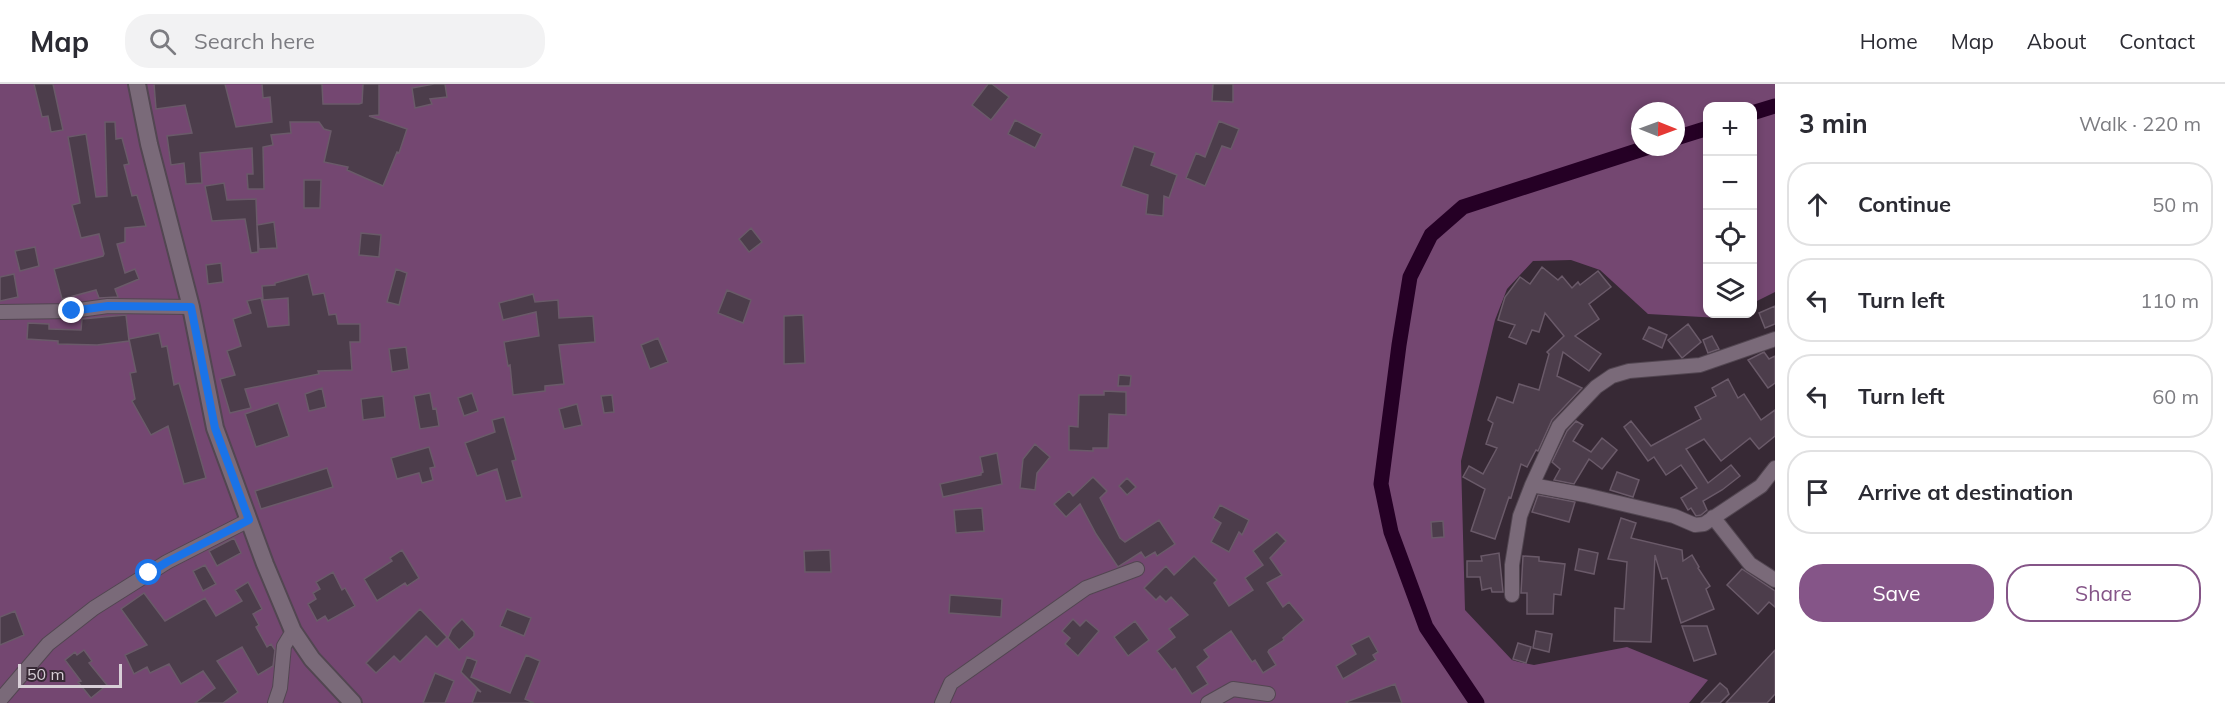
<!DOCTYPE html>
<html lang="en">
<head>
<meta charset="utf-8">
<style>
	:root { --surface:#fff; --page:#f2f2f3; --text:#2b2b33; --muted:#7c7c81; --line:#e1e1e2; --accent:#855588 }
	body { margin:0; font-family:Mulish,sans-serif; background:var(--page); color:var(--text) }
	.controls { position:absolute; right:18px; top:18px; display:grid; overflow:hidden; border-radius:12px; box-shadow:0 3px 9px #0003 }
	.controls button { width:54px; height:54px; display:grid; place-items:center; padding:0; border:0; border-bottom:2px solid var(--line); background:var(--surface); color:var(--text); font:30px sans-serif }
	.compass { position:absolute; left:1631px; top:18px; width:54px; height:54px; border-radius:50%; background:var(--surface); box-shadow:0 3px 9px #0003; rotate:91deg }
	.scale { position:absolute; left:18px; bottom:15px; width:104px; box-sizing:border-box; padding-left:6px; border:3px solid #d8cfd7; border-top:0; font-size:16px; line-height:21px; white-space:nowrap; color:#d8cfd7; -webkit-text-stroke:4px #372935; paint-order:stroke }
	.stop { position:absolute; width:18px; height:18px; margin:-14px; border:4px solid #1a73e8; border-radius:50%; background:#fff }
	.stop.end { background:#1a73e8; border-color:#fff; box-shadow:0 2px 6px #0008 }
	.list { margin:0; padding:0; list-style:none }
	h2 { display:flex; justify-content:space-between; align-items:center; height:78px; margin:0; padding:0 24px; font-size:26px }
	h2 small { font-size:20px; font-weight:400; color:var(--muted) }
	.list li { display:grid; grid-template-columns:39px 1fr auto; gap:18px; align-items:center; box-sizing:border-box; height:84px; margin:0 12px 12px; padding:0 12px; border:2px solid var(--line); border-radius:24px }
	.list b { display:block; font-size:22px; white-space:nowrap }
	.list em { font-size:20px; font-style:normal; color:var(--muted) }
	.actions { display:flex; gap:12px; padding:18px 24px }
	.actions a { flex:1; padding:14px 0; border:2px solid var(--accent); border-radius:24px; text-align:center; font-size:21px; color:var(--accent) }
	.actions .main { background:var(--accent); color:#fff }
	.icon { flex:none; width:33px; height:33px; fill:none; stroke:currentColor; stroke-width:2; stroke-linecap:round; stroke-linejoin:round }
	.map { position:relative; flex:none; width:1775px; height:619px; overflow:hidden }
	header { display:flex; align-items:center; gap:36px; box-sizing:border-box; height:84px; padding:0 30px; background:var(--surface); border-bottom:2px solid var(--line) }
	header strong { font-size:28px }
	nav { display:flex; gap:33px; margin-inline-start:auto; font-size:21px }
	.search { width:420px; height:54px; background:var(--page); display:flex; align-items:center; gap:15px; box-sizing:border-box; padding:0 21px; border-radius:24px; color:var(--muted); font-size:22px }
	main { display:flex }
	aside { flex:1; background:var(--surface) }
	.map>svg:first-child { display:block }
</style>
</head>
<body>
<header>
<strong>Map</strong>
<div class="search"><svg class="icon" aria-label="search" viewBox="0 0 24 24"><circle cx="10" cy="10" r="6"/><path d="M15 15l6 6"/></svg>Search here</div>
<nav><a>Home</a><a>Map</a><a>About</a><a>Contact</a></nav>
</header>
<main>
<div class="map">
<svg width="1775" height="619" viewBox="0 0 1775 619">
	<rect width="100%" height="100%" fill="#372935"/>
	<!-- forest -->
	<path fill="#744771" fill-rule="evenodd" d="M0,0H1775V208L1753,219L1752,22H1708V230H1729L1720,234L1648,230L1600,186L1571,176L1533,177L1507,205L1495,236L1461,377L1465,526L1512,576L1519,578L1534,581L1627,563L1708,596L1689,619H0ZM1640,27H1676V63H1640Z"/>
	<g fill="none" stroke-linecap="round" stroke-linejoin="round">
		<!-- canal -->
		<path stroke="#250025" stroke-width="15" d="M1752,29L1775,22
			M1676,54L1708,44
			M1477,619L1426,543L1391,448L1381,400L1399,261L1410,193L1431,151L1463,123L1649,63"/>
	</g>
	<!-- building -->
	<path fill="#4c3d4b" stroke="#6a5a69" stroke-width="1.5" d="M34,0H53L63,46L51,48L48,32L42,33Z
		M154,0H225L236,43L272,38L270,13L263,14L262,0H322L323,20H359L362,19L363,0H379V31L369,32L407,45L399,69L397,68L383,102L347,86L348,83L324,78L331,47L324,45L319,38H290L291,49L271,51L273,61L263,63L264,105H248L247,90H253L252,64L200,69L202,99L186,100L184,79L171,81L167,52L192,49L185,21L156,25Z
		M434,0H445L447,13L430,15L432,20L415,24L412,4Z
		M988,0H992L1009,13L991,36L972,21Z
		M1213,0H1233V18L1212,17Z
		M1015,36L1042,50L1035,64L1008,50Z
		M1219,37L1239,45L1231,65L1222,62L1205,102L1186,94L1196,69L1205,73Z
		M105,38H115L116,55L122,54L129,80L124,81L132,112L137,111L146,142L125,144V158L117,160L125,189L135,185L139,195L115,205L118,213L99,214L96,206L62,215L54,185L103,172L104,170L99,150L81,154L72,121L80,119L68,53L86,50L96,113L107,112Z
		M1134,62L1155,69L1151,81L1177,91L1169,114L1164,112L1163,132L1146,130L1148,111L1121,102Z
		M304,96H321L320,124H304Z
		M224,99L227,116L256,115L258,168L251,169L245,135L212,137L205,102Z
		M274,138L277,164L259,165L257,141Z
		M751,144L762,158L749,168L739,155Z
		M361,149L381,151L379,173L359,171Z
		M35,163L39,182L20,187L15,167Z
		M221,179L223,198L208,200L206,181Z
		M1542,183L1558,196L1562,192L1572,204L1578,198L1580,201L1598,187L1611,203L1589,220L1599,235L1575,252L1601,270L1589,287L1563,268L1557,292L1582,304L1552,336L1538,367L1536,366L1527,383L1521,380L1511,414L1509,413L1495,455L1471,447L1485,405L1463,393L1469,382L1483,390L1497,364L1486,360L1493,339L1488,336L1497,313L1513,319L1519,300L1539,306L1549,270L1547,268L1564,252L1545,229L1539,248L1532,246L1526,260L1509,253L1515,241L1498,236L1505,213L1520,193L1530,200Z
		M396,185L407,189L399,221L387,218Z
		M14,190L18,213L0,217V193Z
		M308,190L313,211L324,209L329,231L336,230L338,240H360V258H350L352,286L318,287L319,290L245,305L251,324L230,329L220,295L235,291L227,267L241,262L233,235L251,229L247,217L261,214L268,243L289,241L288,214L263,216L262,202L275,201V199Z
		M727,206L751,216L743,239L718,229Z
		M533,210L535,218L558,216L559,234L593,232L595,258L559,261L564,300L545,302V307L513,311L510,281L508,282L504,258L539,252L536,228L503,236L499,219Z
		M1775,222V240L1765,244L1759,229Z
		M126,231L129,257L97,261L58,260V257L27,255L28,239L49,240V245L81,246L82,235Z
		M803,231L805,279L784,280V232Z
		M1688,240L1701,258L1682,274L1668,256Z
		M1649,243L1667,251L1662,264L1643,255Z
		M159,249L162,263L167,262L174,301L179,299L206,394L184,400L168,342L151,351L132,317L135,315L130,289L136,288L129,255Z
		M1712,252L1719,265L1708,269L1703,256Z
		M658,254L668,278L650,285L641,261Z
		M406,263L409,285L392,288L389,265Z
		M1764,268L1769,275L1775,272V299L1768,304L1748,276Z
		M1119,291L1131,292L1130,302H1118Z
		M1728,295L1738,314L1744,310L1761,336L1775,326V352L1759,365L1750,354L1721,377L1704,355L1686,365L1708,399L1731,381L1740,392L1722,406L1703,417L1707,426L1701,431L1696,432L1691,424L1688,426L1681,414L1697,404L1681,381L1666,391L1654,373L1648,377L1624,343L1631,337L1651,362L1701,335L1695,323L1716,312L1712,304Z
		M322,304L326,323L309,327L305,310Z
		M1104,307L1126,308V331L1109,330L1108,364H1093V367L1069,366V342L1078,343L1079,311H1104Z
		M430,309L433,325L436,324L439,342L420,345L414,312Z
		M472,309L478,327L464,332L458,314Z
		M612,311L614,328L604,329L601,312Z
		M383,312L385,333L363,336L361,315Z
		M278,319L289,352L256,363L245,330Z
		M577,320L582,341L564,345L559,325Z
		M504,333L516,376L512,377L522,413L506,417L497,385L477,392L465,359L495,348L492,336Z
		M1576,337L1583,341L1573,357L1591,368L1602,354L1617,366L1602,385L1589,375L1574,400L1554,396L1560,385L1552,378L1567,347Z
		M1035,360L1050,373L1037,389L1035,406L1020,404L1023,375Z
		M429,363L435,383L430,384L433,396L422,399L419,389L397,395L391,374Z
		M997,369L1002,400L943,413L940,400L981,391V389L983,388L980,373Z
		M327,384L333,403L261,425L255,407Z
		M1617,388L1639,396L1633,413L1610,406Z
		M1093,393L1107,407L1100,414L1120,454L1125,458L1159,436L1175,460L1157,472L1155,468L1145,474L1141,468L1118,483L1096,450L1080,420L1066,433L1054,420L1069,407L1073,412Z
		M1127,394L1136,403L1127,411L1119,402Z
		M1538,411L1575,418L1569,438L1532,428Z
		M1220,421L1249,436L1242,451L1239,448L1229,468L1211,458L1221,439L1213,434Z
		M982,424L984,447L956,449L954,426Z
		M1621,434L1636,439L1631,454L1682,466L1683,477L1692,471L1699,483L1698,484L1710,502L1706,505L1714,525L1681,539L1667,494L1662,495L1655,471L1651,558L1614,557L1615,524L1624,525L1627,478L1608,475Z
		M1443,437L1444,453L1432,454L1431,438Z
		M1277,448L1286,457L1270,474L1282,491L1267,499L1283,523L1289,518L1304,536L1283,554L1284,556L1269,566L1268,568L1276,581L1263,589L1255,576L1252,578L1231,547L1204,566L1209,573L1197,583L1208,600L1192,610L1175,584L1172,586L1157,567L1175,553L1169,545L1188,531L1171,513L1166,518L1160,512L1156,516L1144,504L1166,482L1174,491L1194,472L1217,496L1214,499L1229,522L1253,506L1245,494L1263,481L1253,467Z
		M234,454L241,469L217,482L209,467Z
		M1579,465L1598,469L1594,490L1575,486Z
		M402,466L419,494L407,502L405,499L377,517L364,495L392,477L390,474Z
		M830,466L831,488H805L804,467Z
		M1499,469L1503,508H1492L1491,504L1482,506L1480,493H1467V477H1482L1481,472Z
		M1523,472L1539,473V477L1565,480L1561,511L1554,510L1553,530H1527V509H1521Z
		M205,481L216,500L203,507L193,487Z
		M1742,485L1775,507V523L1769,518L1758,530L1727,501Z
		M333,488L342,506L345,504L355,522L328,537L325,532L317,537L308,520L316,515L313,509L320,505L316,498Z
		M248,498L262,525L253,530L259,541L256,543L267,563L271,560L275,566L273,582L258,591L242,563L217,577L238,608L223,619H195L215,604L203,587L181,600L169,580L150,589L147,583L134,590L125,571L147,561L121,525L144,509L165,537L205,514L216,532L242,517L235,506Z
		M950,511L1002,515L1001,533L949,529Z
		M420,525L447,553L437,563L426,552L400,578L394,572L376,589L366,579Z
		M507,525L531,534L524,552L500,542Z
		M15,527L24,551L0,561V533Z
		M462,535L474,548V552L459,566L448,554L452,545Z
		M1073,535L1080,542L1086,536L1099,547L1078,572L1065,560L1070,554L1062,547Z
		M1135,537L1149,556L1128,572L1114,553Z
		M1682,542H1707L1716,570L1694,577Z
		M1536,547L1552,550L1549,568L1533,564Z
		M1369,552L1378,568L1373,571L1376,576L1343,595L1336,582L1356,570L1351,561Z
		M1518,559L1531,563L1526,579L1513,575Z
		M84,566L92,577L89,579L107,601L91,614L78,598L81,597L65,576L75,568L77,571Z
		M1775,566V610L1767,619H1726Z
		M526,571L540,577L525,615L534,619H472L477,606L481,608L461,588L467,573L477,577L471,593L510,609Z
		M435,589L454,597L445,619H423Z
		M1720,599L1727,605L1729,610L1720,619H1701Z
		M1395,600L1402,619H1347L1346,618Z"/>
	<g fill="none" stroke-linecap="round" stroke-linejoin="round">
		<!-- minor casing -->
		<g stroke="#524651" stroke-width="16">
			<path id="minor" d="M0,228L72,227L108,222L191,223
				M1532,401L1585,411L1674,432L1695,441L1704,440L1761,402L1775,384
				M1713,433L1750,480L1775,496
				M1512,511V481L1520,432L1532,401L1559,342L1596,303L1612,292L1629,287L1700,281L1775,255
				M0,616L48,560L94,524L167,478L249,436
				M275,619L280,604L284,562L293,547
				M942,619L951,599L1086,504L1137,485
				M1208,619L1233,605L1268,610"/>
		</g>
		<!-- tertiary casing -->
		<g stroke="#524651" stroke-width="20">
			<path id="tertiary" d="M137,0L149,60L191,223L215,344L265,480L293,547L312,575L353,619"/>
		</g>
		<!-- minor -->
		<use href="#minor" stroke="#7a6a79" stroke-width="14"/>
		<!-- tertiary -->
		<use href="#tertiary" stroke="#7a6a79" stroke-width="16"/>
	</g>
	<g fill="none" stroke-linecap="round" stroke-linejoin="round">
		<!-- route -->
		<path stroke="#1a73e8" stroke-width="8" d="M72,227L108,222L191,223L215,344L249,436L167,478L149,489"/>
	</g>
</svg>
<div class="controls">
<button>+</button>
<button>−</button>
<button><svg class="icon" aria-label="locate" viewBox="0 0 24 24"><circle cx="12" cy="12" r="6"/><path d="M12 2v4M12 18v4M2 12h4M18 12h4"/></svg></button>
<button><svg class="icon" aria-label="layers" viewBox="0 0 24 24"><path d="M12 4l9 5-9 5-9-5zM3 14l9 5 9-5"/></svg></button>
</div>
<svg class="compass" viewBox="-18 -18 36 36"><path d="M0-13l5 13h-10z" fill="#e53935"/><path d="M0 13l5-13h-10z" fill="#7c7c81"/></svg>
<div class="scale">50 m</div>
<div class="stop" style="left:149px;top:489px"></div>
<div class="stop end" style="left:72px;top:227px"></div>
</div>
<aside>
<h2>3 min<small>Walk · 220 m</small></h2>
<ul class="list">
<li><svg class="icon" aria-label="ahead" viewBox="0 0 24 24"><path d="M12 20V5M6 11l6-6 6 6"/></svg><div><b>Continue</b></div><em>50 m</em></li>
<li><svg class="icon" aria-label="left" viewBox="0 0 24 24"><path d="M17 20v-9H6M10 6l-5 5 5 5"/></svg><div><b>Turn left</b></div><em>110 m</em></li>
<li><svg class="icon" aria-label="left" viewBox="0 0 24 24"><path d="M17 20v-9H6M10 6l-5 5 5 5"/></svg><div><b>Turn left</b></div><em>60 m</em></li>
<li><svg class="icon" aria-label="arrive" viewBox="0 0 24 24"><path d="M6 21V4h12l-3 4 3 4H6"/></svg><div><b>Arrive at destination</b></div></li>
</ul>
<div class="actions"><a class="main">Save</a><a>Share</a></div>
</aside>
</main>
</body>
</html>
